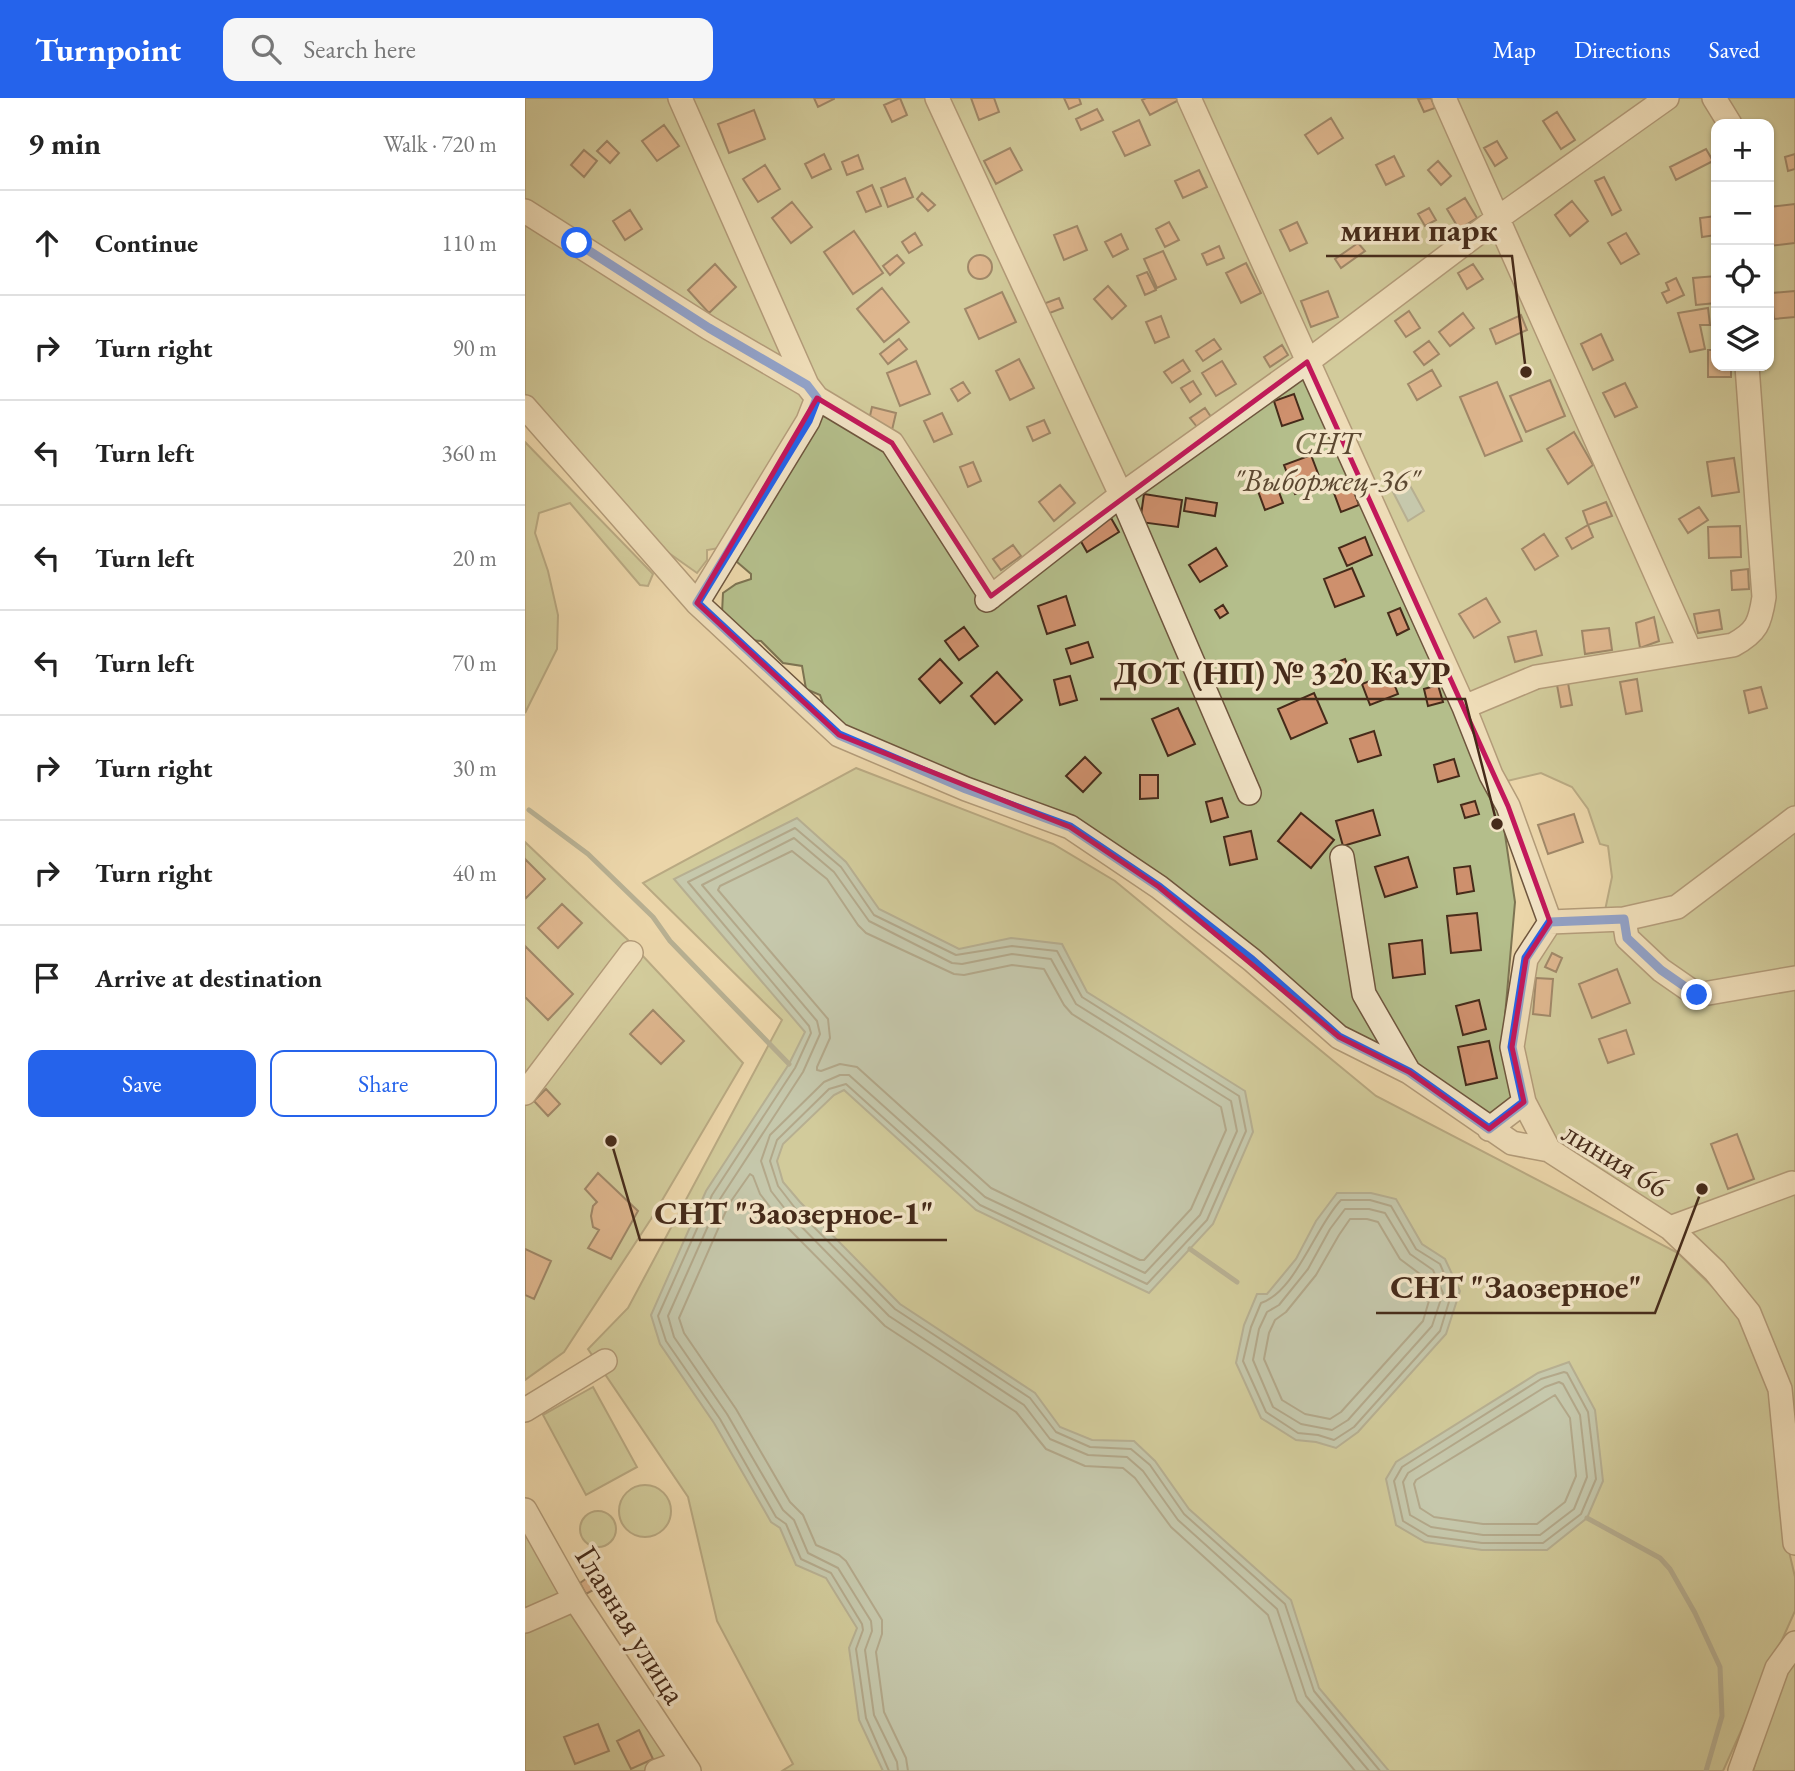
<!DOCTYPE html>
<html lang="en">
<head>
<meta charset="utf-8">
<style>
	:root { --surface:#fff; --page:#f6f6f6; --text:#222; --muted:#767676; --line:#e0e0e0; --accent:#2563eb }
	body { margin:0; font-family:"EB Garamond",serif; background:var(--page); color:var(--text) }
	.controls { position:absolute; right:21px; top:21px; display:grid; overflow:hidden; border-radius:14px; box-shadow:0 2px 5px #0004 }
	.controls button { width:63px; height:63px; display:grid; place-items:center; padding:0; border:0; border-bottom:2px solid var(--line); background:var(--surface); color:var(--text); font:35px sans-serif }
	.stop { position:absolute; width:21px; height:21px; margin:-16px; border:5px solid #2563eb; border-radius:50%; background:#fff }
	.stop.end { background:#2563eb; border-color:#fff; box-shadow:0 2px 7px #0008 }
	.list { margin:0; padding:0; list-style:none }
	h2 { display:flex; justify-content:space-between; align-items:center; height:91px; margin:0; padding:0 28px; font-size:30px }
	h2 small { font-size:23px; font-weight:400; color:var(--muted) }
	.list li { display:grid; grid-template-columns:46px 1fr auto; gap:21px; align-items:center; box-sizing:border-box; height:105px; padding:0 28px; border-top:2px solid var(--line) }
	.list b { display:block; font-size:26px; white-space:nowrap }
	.list em { font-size:23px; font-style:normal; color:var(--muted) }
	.actions { display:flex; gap:14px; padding:21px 28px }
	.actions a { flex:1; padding:16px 0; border:2px solid var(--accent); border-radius:14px; text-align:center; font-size:24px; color:var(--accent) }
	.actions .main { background:var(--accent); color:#fff }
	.icon { flex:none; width:38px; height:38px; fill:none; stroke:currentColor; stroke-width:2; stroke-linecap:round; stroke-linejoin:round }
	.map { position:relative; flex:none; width:1270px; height:1673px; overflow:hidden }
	header { display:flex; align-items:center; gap:42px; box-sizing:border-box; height:98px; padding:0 35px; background:var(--accent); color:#fff }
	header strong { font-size:33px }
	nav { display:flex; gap:38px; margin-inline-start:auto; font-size:24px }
	.search { width:490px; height:63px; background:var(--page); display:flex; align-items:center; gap:18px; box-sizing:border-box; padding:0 24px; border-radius:14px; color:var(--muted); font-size:26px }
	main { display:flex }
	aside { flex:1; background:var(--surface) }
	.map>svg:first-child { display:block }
</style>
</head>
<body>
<header>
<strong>Turnpoint</strong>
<div class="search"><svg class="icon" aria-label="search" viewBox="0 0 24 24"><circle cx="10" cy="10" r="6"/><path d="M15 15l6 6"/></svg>Search here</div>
<nav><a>Map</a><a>Directions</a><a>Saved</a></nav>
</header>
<main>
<aside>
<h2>9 min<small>Walk · 720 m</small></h2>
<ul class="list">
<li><svg class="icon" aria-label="ahead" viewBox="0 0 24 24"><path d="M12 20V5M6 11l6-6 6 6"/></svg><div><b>Continue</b></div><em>110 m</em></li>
<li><svg class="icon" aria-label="right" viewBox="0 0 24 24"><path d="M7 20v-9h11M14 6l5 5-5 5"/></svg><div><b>Turn right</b></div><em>90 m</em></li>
<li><svg class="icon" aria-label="left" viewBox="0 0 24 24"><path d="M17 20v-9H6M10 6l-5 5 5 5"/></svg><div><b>Turn left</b></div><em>360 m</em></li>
<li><svg class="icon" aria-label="left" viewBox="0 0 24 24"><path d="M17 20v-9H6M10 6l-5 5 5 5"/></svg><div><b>Turn left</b></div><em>20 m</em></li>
<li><svg class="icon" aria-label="left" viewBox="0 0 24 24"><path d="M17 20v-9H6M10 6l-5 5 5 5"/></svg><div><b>Turn left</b></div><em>70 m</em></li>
<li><svg class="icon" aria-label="right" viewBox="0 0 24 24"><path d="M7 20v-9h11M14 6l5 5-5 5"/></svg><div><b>Turn right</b></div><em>30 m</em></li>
<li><svg class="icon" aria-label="right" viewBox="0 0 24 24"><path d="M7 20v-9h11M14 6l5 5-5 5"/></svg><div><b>Turn right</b></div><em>40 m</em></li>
<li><svg class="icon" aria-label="arrive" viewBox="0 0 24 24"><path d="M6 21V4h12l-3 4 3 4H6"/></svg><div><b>Arrive at destination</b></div></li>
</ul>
<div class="actions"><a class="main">Save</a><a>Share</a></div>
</aside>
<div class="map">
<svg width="1270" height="1673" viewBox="0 0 1270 1673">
	<rect width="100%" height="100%" fill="#ebd6a9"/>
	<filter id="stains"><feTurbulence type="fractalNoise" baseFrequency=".00286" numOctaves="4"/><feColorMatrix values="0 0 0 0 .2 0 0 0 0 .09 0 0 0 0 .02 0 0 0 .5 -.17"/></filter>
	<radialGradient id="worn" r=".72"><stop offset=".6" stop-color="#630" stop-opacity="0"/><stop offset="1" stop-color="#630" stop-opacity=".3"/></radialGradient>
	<!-- green -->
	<path fill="#b4be8b" stroke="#7d7452" stroke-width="2" fill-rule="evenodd" d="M0,0H1270V1446L1255,1291L1190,1173L1024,1052L987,949L1001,861L1025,824L1078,822L1087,779L1083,748L1075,746L1063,711L1047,689L1016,675L961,688L978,723L990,804L980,918L996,1006L960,1028L843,956L545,729L332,646L302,617L295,597L281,591L277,568L258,565L236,543L222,542L197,515L198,495L211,486L226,481V476L212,464L221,437L194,450L182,452V462L172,475L141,453L0,299ZM1191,26H1244V268H1191Z
		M0,344L128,476L123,488L115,487L45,405L14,415L10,435L23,473L33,517L32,551L0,615Z
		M331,670L528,746L590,783L851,998L1153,1155L1211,1212L1244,1280L1255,1415L1270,1479V1513L1198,1673H257L268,1666L192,1523L163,1399L63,1251L103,1210L257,922L118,785Z
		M0,744L102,841L218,965L126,1121L39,1254L0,1282Z
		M68,1289L112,1369L61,1397L18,1317Z
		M94 1413a26 26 0 1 1 52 0a26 26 0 1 1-52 0Z
		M0,1412L164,1673H0Z
		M55 1431a18 18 0 1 1 36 0a18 18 0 1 1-36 0Z
		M1270,1557V1673H1228L1258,1574Z"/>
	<!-- water -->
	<path fill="#99b8af" stroke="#788073" stroke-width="2" d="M882,382L899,413L883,423L867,392Z
		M272,720L321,764L354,811L434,851L486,840L537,846L562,894L720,993L728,1034L688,1126L624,1195L451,1112L319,992L309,997L258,1046L252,1063L258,1084L275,1104L375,1206L510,1295L535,1329L567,1342L609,1343L630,1363L664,1411L766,1502L794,1590L864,1673H358L334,1622L324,1550L332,1530L301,1480L271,1467L255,1430L246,1424L189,1325L135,1246L126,1217L181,1093L264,966L280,934L149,781Z
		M812,1095H846L871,1101L897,1146L920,1161L935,1193L921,1236L833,1334L811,1350L791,1344L771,1342L736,1320L711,1265L719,1227L732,1196H742L771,1161L791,1123Z
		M1044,1264L1070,1312L1078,1383L1062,1420L1022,1452H957L900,1444L871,1427L861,1381L871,1364L1013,1275Z"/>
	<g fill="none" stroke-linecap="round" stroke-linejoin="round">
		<!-- shore -->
		<path stroke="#707264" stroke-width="2" d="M267,753L302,781L333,827L341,835L429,876L439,877L487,867L519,871L539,907L547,916L696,1009L701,1032L666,1111L619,1162H615L466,1090L332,969L315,966L296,973L292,972V969L305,940L303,921L193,792L195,788Z
			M816,1102H845L866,1108L891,1151L915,1166L927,1194L915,1233L829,1329L809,1342L793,1337L773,1335L741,1314L718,1263L726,1229L736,1205C771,1193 790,1129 816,1102Z
			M820,1111H844L860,1115L885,1156L908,1172L918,1195L907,1228L823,1322L807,1332L776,1326L748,1309L728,1262L734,1231L742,1214L754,1207L783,1171L805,1131Z
			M825,1121H842L853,1124L875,1161L899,1179L906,1196L898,1223L816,1314L805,1321L780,1316L757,1302L739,1261L744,1235L750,1222L761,1214L791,1177L814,1137Z
			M1039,1274L1042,1275L1063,1314L1071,1381L1056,1416L1018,1445H957L903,1438L878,1423L869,1383L877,1369L1016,1281Z
			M1034,1284L1038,1286L1055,1317L1062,1379L1049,1411L1015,1437H958L906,1429L885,1417L878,1384L883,1375L1020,1289Z
			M1030,1297L1045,1320L1051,1378L1040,1404L1012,1426H958L909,1419L895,1410L889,1386L891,1382Z
			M364,1673L341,1620L331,1551L338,1532L337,1526L306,1475L276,1461L261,1426L251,1419L195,1321L141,1243L133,1218L187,1097L270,970L286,935L284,928L163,784L270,730L316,769L349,817L431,857L487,848L532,853L557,899L714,998L721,1033L682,1122L622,1186L455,1107L321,986L304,991L252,1042L245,1063L253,1088L270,1110L370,1211L505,1300L531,1334L565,1349L606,1351L625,1367L659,1416L760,1506L789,1593L855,1673
			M373,1673L372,1664L349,1617L340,1552L347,1533L346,1523L313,1470L283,1455L269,1422L258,1412L202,1316L149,1239L143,1218L195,1101L278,974L295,936L292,923L177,787L269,740L309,774L344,823L427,865L437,866L487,856L526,861L551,906L706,1003L712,1033L675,1117L620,1175L460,1099L324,977H315L299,984L245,1037L236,1063L246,1093L264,1116L364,1218L499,1307L525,1341L563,1357L602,1359L618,1373L653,1422L752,1511L781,1598L844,1673
			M383,1673L381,1660L359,1614L351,1554L357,1536V1522L321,1463L314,1457L291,1447L278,1417L265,1404L211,1311L159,1235L154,1220L204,1106L225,1076L228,1078L235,1096L255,1122L360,1228L491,1314L521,1351L560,1368L598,1370L610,1380L646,1429L743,1517L772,1603L830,1673"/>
		<!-- stream -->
		<path stroke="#788073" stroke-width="5" d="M4,712L63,756L128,819L145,843L264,966
			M665,1151L712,1184
			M1062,1420L1135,1460L1145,1471L1170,1515L1195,1569L1197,1618L1181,1673"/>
	</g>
	<!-- building -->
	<path fill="#ce906d" stroke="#462b1a" stroke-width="2" d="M289,0H309V1L293,9Z
		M375,0L382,17L367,24L359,7Z
		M446,0H469L474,14L454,22Z
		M539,0H554L556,6L544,11Z
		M621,0H653L654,2L625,17L617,2Z
		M906,0L910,10L899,14L893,1Z
		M572,11L578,22L556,32L551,21Z
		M229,12L240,41L204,55L193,26Z
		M1032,14L1050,42L1036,51L1018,23Z
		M806,20L818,40L793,56L780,37Z
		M614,22L625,47L600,58L588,34Z
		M139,27L154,48L132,63L117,43Z
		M82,43L94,55L85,65L72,53Z
		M972,43L982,60L970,68L959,50Z
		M485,50L497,72L471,86L459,63Z
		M1181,51L1188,63L1151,82L1145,69Z
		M59,52L72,63L59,79L46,67Z
		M299,56L306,71L287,80L280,66Z
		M1270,56V71L1263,73L1260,59Z
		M333,57L338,71L322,77L317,64Z
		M869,58L879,78L861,87L851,67Z
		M913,63L926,78L916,87L903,72Z
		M240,67L255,91L233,104L218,81Z
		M674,72L682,89L658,100L650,83Z
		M1079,79L1096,112L1087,117L1070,83Z
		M380,80L388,99L363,109L356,90Z
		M347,87L356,108L341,114L332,94Z
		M397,95L410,107L403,113L392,101Z
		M940,100L952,120L934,131L922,111Z
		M1047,103L1063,123L1045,138L1030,117Z
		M267,104L287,129L266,145L247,120Z
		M1270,106V145L1244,148V109Z
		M904,110L911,122L900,128L893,116Z
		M105,112L117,131L100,142L88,123Z
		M1191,118V137L1177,139L1175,120Z
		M644,124L654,142L640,149L631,131Z
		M772,124L782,145L765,153L755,132Z
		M552,128L562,152L539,162L529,137Z
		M329,133L358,175L328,196L299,154Z
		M390,135L397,147L384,155L377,144Z
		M1101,135L1114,156L1096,166L1083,145Z
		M596,136L603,151L588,159L580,144Z
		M833,145L840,153L816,170L810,161Z
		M694,148L699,160L682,167L677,156Z
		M638,153L651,181L632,190L619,161Z
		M372,157L379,165L365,177L358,168Z
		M443 169a12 12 0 1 1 24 0a12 12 0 1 1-24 0Z
		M721,165L736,195L716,205L701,175Z
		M190,166L211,189L184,215L163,192Z
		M948,166L958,181L942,191L933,175Z
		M622,174L631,192L620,197L612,178Z
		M1191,178V205L1171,207L1168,180Z
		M1151,180L1159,197L1142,205L1137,195L1144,192L1141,185Z
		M583,188L601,208L587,221L569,201Z
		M357,190L384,224L359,244L332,211Z
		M803,193L813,219L786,229L776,203Z
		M1270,193V219L1249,221L1247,195Z
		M477,194L491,224L454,241L440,211Z
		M534,200L538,210L522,216L518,206Z
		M1183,210L1185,227H1175L1180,251L1165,254L1153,215Z
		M884,213L895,230L881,239L870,223Z
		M938,215L949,230L925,248L914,234Z
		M996,217L1002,232L971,246L965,231Z
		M636,218L644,239L630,245L621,224Z
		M1076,236L1088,262L1068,272L1056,246Z
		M374,241L382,251L363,266L355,256Z
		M689,241L696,251L678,263L671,253Z
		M904,243L914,256L899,267L889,254Z
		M757,247L763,257L745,269L739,259Z
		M1183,252H1191V268H1206V279H1183Z
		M494,261L509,290L485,302L471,273Z
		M658,262L665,273L647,285L639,274Z
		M391,263L405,296L375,308L362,275Z
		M697,263L711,286L691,298L677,275Z
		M907,272L916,288L892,302L883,286Z
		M1025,282L1040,318L1001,334L985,298Z
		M668,283L676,296L665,304L656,290Z
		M438,284L445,295L433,303L426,291Z
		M972,284L997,343L960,358L935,299Z
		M1100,285L1112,309L1090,319L1078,295Z
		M769,296L778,321L757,328L749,303Z
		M347,309L371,315L367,332L343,327Z
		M680,310L686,319L672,329L665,320Z
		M417,315L427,336L409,344L399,323Z
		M519,322L525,335L508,343L502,329Z
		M1049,334L1068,367L1043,386L1022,351Z
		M786,357L797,386L770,396L759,367Z
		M1209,360L1214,394L1187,398L1182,364Z
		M448,364L456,383L443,389L435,369Z
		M824,380L834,407L816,414L806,387Z
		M751,386L758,405L740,412L733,393Z
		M535,387L550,405L529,423L514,404Z
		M619,396L657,402L653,429L615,424Z
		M661,400L692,405L690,418L659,413Z
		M1081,404L1087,418L1063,427L1058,413Z
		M1174,409L1183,422L1163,435L1154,421Z
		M586,420L594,434L562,454L554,440Z
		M1063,427L1068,439L1047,451L1041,440Z
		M1215,428L1216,459L1184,460L1183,429Z
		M1019,436L1033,458L1010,472L997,451Z
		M840,439L847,457L822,468L814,450Z
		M488,447L496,458L476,472L468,461Z
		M691,450L702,468L675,484L664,467Z
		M827,470L839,498L810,509L799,481Z
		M1223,471L1224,491L1207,492L1206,473Z
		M541,498L550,527L522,536L513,508Z
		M961,500L975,524L949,540L934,516Z
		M698,507L703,515L695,520L690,512Z
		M875,510L884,531L872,537L863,515Z
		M1194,512L1197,531L1173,535L1169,516Z
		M1129,519L1134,543L1115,550L1111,525Z
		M439,529L453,548L434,562L420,543Z
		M1084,530L1087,552L1060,556L1057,533Z
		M1011,533L1017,557L990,564L983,539Z
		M563,544L568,559L546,566L541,551Z
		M415,561L437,585L415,605L394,581Z
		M820,561L825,573L812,578L807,566Z
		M472,574L497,602L470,626L446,598Z
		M865,575L873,596L845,607L837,586Z
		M545,578L552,602L535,607L529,582Z
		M1112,581L1117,613L1101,616L1095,584Z
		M1043,585L1047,607L1036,609L1032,587Z
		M913,587L918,604L903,608L899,591Z
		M1236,589L1242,610L1224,615L1219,593Z
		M789,595L802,625L766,641L753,611Z
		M653,610L670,646L643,658L627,621Z
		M849,633L856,657L833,664L825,641Z
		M560,659L576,675L558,694L541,678Z
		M929,661L934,678L913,684L909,667Z
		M615,677H633V700L615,701Z
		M697,700L703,719L686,724L681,704Z
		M950,703L954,716L940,720L936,707Z
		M848,712L855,737L818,748L811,723Z
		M776,715L809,742L786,770L753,743Z
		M1049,716L1058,744L1023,756L1013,727Z
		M726,733L732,761L705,767L699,739Z
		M883,759L892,789L860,799L850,769Z
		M0,761L20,781L1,800L0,798Z
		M945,768L949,793L932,796L929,770Z
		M37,806L57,825L33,850L13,830Z
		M952,815L956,852L926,855L922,818Z
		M897,842L900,876L868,880L864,846Z
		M0,848L48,896L23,922L0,899Z
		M1027,855L1037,860L1031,874L1020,869Z
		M1092,871L1105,905L1067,920L1054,886Z
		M1011,880L1028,881L1025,918L1008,916Z
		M954,902L961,931L938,937L931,908Z
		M128,912L159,943L136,966L105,936Z
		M1101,932L1109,956L1083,965L1074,941Z
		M964,943L972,980L941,987L933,949Z
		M21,991L35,1006L23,1018L9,1003Z
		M1212,1036L1229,1081L1203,1091L1186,1046Z
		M73,1075L113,1113L86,1161L63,1150L74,1132L68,1129L66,1118L68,1108L72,1104L60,1091Z
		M0,1151L26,1163L9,1201L0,1197Z
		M69,1475L74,1489L61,1496L55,1485Z
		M73,1626L84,1653L50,1666L39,1639Z
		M114,1632L128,1661L106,1671L92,1643Z"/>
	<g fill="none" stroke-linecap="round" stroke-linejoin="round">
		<!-- minor casing -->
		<g stroke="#6f563e" stroke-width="26">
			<path id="minor" d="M155,0L282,287
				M412,0L596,397L724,695
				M664,0L939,609L966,677L983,708L1025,824
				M919,0L1165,553
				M1189,0L1205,26
				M0,113L184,230L282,287L292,300L367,345L466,499
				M0,309L172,505L314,637L441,691L545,729L634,789L727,862L814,939L884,974L987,1045L1024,1052L1145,1130L1190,1173L1224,1215L1255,1291L1270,1445
				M462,502L596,397L782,264L973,120L1142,0
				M172,505L283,323L292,300
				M939,609L1011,579L1208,547C1232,534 1235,525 1239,499L1222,268
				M817,759L839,896L884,974
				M1099,821L1102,840L1136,872L1172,897L1270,880
				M1025,824L1099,821L1152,809L1270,720
				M0,995L106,855
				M964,1031L999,1004
				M1024,1052L999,1004L987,949L1001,861L1025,824
				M1145,1130L1267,1085
				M0,1312L80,1263
				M0,1412L50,1501L164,1673
				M0,1523L50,1501
				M132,1673L157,1664
				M1215,1673L1252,1570L1270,1545"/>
		</g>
		<!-- minor -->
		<use href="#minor" stroke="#f2e4c7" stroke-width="23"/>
	</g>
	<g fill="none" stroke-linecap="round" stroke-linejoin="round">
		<!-- route -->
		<path stroke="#2563eb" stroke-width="9" d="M52,145L184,230L282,287L292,300L283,323L172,505L314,637L441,691L545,729L634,789L727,862L814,939L884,974L964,1031L999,1004L987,949L1001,860L1025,824L1099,821L1102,840L1136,872L1172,897"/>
	</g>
	<!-- marked area -->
	<path d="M0 0H1270V1673H0ZM782,264L983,708L1025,824L1001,861L987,949L999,1004L964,1031L884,974L814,939L634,789L545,729L314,637L172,505L292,300L367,345L466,498Z" fill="#ebd6a9" fill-opacity=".55" fill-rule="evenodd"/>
	<path fill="none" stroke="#c2185b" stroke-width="5" stroke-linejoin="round" d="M782,264L983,708L1025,824L1001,861L987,949L999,1004L964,1031L884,974L814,939L634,789L545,729L314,637L172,505L292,300L367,345L466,498Z"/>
	<g text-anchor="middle" stroke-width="7" stroke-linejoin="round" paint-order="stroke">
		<!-- park labels -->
		<g font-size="32" font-style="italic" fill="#5c4831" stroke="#f2e4c7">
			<text x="801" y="356">СНТ<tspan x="801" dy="37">"Выборжец-36"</tspan></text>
		</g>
		<!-- street labels -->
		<g font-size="32" fill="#462b1a" stroke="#f2e4c7">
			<text transform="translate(1091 1061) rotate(31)" y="11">линия 66</text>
			<text transform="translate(106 1527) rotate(58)" y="11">Главная улица</text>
		</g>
	</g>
	<!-- callouts -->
	<path fill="none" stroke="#462b1a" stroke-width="2.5" d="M1001 274L987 158H801M972 726L940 601H575M86 1043L115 1142H422M1177 1091L1130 1215H851"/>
	<g fill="#462b1a" stroke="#f2e4c7" stroke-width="2.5">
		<circle cx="1001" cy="274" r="7"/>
		<circle cx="972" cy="726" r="7"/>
		<circle cx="86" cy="1043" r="7"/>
		<circle cx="1177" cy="1091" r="7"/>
	</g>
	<g font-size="33" text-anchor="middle" font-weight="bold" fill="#462b1a" stroke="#f2e4c7" stroke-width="7" stroke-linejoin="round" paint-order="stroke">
		<text x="894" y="143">мини парк</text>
		<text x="757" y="586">ДОТ (НП) № 320 КаУР</text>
		<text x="269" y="1126">СНТ "Заозерное-1"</text>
		<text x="991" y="1200">СНТ "Заозерное"</text>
	</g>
	<rect width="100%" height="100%" filter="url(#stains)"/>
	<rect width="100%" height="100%" fill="url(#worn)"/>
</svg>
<div class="controls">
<button>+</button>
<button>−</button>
<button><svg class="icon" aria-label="locate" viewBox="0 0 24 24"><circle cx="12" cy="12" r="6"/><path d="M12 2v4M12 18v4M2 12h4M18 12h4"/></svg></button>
<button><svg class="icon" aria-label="layers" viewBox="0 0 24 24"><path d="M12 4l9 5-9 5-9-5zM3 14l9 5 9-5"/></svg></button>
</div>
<div class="stop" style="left:52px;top:145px"></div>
<div class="stop end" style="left:1172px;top:897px"></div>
</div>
</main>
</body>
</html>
